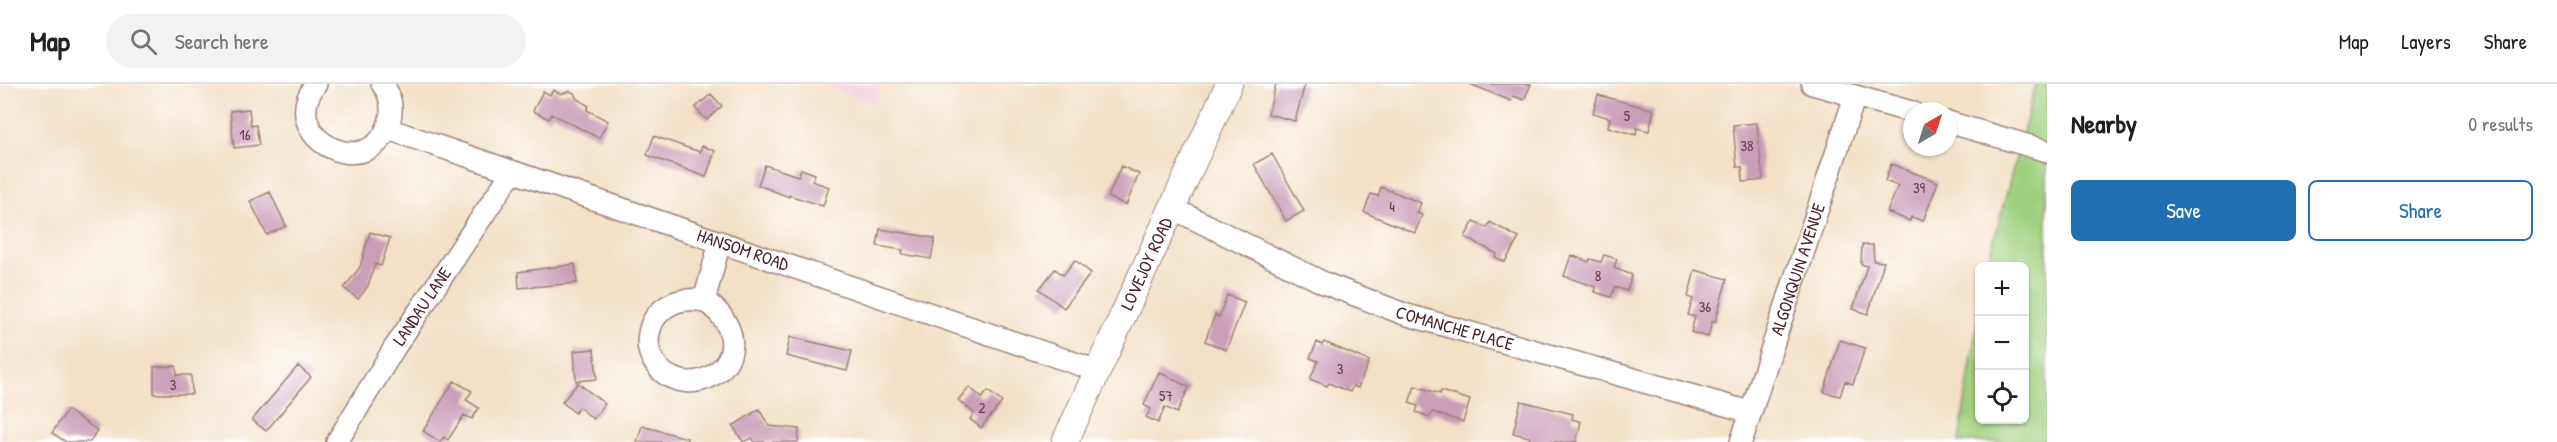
<!DOCTYPE html>
<html lang="en">
<head>
<meta charset="utf-8">
<style>
	:root { --surface:#fff; --page:#f2f2f2; --text:#202124; --muted:#757577; --line:#e0e0e0; --accent:#1f6fb2 }
	body { margin:0; font-family:"Patrick Hand",sans-serif; background:var(--page); color:var(--text) }
	.controls { position:absolute; right:18px; bottom:18px; display:grid; overflow:hidden; border-radius:9px; box-shadow:0 2px 4px #0004 }
	.controls button { width:54px; height:54px; display:grid; place-items:center; padding:0; border:0; border-bottom:2px solid var(--line); background:var(--surface); color:var(--text); font:30px sans-serif }
	.compass { position:absolute; left:1903px; top:18px; width:54px; height:54px; border-radius:50%; background:var(--surface); box-shadow:0 2px 4px #0004; rotate:39deg }
	.list { margin:0; padding:0; list-style:none }
	h2 { display:flex; justify-content:space-between; align-items:center; height:78px; margin:0; padding:0 24px; font-size:26px }
	h2 small { font-size:20px; font-weight:400; color:var(--muted) }
	.actions { display:flex; gap:12px; padding:18px 24px }
	.actions a { flex:1; padding:14px 0; border:2px solid var(--accent); border-radius:9px; text-align:center; font-size:21px; color:var(--accent) }
	.actions .main { background:var(--accent); color:#fff }
	.icon { flex:none; width:33px; height:33px; fill:none; stroke:currentColor; stroke-width:2; stroke-linecap:round; stroke-linejoin:round }
	.map { position:relative; flex:none; width:2047px; height:358px; overflow:hidden }
	header { display:flex; align-items:center; gap:36px; box-sizing:border-box; height:84px; padding:0 30px; background:var(--surface); border-bottom:2px solid var(--line) }
	header strong { font-size:28px }
	nav { display:flex; gap:33px; margin-inline-start:auto; font-size:21px }
	.search { width:420px; height:54px; background:var(--page); display:flex; align-items:center; gap:15px; box-sizing:border-box; padding:0 21px; border-radius:33px; color:var(--muted); font-size:22px }
	main { display:flex }
	aside { flex:1; background:var(--surface) }
	.map>svg:first-child { display:block }
</style>
</head>
<body>
<header>
<strong>Map</strong>
<div class="search"><svg class="icon" aria-label="search" viewBox="0 0 24 24"><circle cx="10" cy="10" r="6"/><path d="M15 15l6 6"/></svg>Search here</div>
<nav><a>Map</a><a>Layers</a><a>Share</a></nav>
</header>
<main>
<div class="map">
<svg width="2047" height="358" viewBox="0 0 2047 358">
	<rect width="100%" height="100%" fill="#fff"/>
	<filter id="ink" filterUnits="userSpaceOnUse"><feTurbulence type="fractalNoise" baseFrequency=".0167" numOctaves="2"/><feDisplacementMap in="SourceGraphic" scale="12" xChannelSelector="R" yChannelSelector="G"/><feConvolveMatrix kernelMatrix="1 2 1 2 8 2 1 2 1" color-interpolation-filters="sRGB"/></filter>
	<filter id="wash" filterUnits="userSpaceOnUse"><feTurbulence type="fractalNoise" baseFrequency=".008" numOctaves="4" result="noise"/><feDisplacementMap in="SourceGraphic" scale="24" xChannelSelector="R" yChannelSelector="G"/><feGaussianBlur stdDeviation="1.35" result="paint"/><feColorMatrix in="noise" values="0 0 0 0 0 0 0 0 0 0 0 0 0 0 0 0 0 1.4 0 .05"/><feComposite in="paint" operator="in"/></filter>
	<g filter="url(#wash)">
		<rect width="100%" height="100%" fill="#f3e0c6"/>
		<!-- built -->
		<path fill="#f5cfdc" d="M820,0H882L874,19Z"/>
		<!-- green -->
		<path fill="#9fd07f" stroke="#747855" stroke-width="1.5" d="M2036,0H2047V358H1959L1979,225L1980,336H2024V183L1987,182Z"/>
		<g id="blocks">
			<!-- building -->
			<path fill="#cb9eb8" d="M1276,0H1305L1295,37L1268,30Z
				M1470,0H1531L1524,16L1513,12L1511,17Z
				M553,6L561,10L570,7L574,9L577,15L589,22L587,26L608,37L599,54L552,30L549,35L533,27L543,7L550,11Z
				M711,10L722,22L707,36L695,24Z
				M1598,11L1654,26L1649,47L1637,44L1636,51L1608,43L1610,34L1593,29Z
				M249,25L251,42L256,41L259,61L234,64L230,27Z
				M1757,39L1763,96L1743,98L1742,83H1737L1733,41Z
				M654,52L700,68L702,62L715,67L706,93L647,71Z
				M1272,70L1304,127L1286,137L1254,80Z
				M1891,80L1938,98L1923,137L1911,133L1910,137L1887,128L1898,102L1885,97Z
				M765,81L798,92L801,85L815,90L812,97L829,103L823,122L789,111V113L758,101Z
				M1121,82L1139,90L1126,121L1108,113Z
				M1381,103L1421,119L1417,129L1422,131L1415,149L1364,128L1371,110L1378,112Z
				M270,108L286,142L267,151L250,117Z
				M1474,137L1487,144L1490,138L1519,154L1505,178L1495,173L1497,170L1465,153Z
				M880,145L935,154L931,175L902,170L903,166L877,162Z
				M370,148L390,154L381,182L375,180L368,202L358,215L344,204L360,183Z
				M1862,161H1873L1874,177L1884,178L1868,230L1853,225L1867,182L1861,180Z
				M1571,171L1589,178L1590,175L1601,178L1604,171L1617,175L1614,184L1632,191L1627,207L1615,203L1611,213L1595,208L1596,203L1564,192Z
				M1075,176L1091,189L1064,224L1039,205L1055,185L1063,191Z
				M575,180L577,199L519,204L518,188Z
				M1695,186L1727,195L1715,238H1712L1708,253L1691,248L1695,233L1688,231L1693,215L1688,213Z
				M1227,211L1245,218L1226,266L1205,257L1215,231L1219,233Z
				M790,253L852,267L847,287L786,272Z
				M1840,256L1865,264L1853,300L1845,297L1840,312L1824,308Z
				M1317,258L1322,261L1324,258L1369,277L1358,304L1353,302L1350,308L1329,299L1327,302L1310,295L1318,277L1310,274Z
				M594,265L597,295L576,297L574,267Z
				M176,282L177,291H191L192,310H154V283Z
				M298,282L311,293L266,347L252,336Z
				M1159,288L1189,303L1177,329L1165,323L1158,339L1146,333L1151,325L1144,321Z
				M454,297L472,307L466,316L479,324L472,335L464,331L448,356L444,353L440,358L423,347Z
				M578,299L605,320L593,335L579,323L575,329L562,318Z
				M1415,302L1440,310L1441,307L1470,316L1463,338L1432,328L1430,333L1416,328L1418,322L1409,319Z
				M969,303L982,314L988,307L1002,318L981,344L970,335L974,329L958,316Z
				M1521,317L1573,330L1572,335L1581,338L1576,358H1532L1529,353L1513,349Z
				M759,325L769,342L799,345L798,358H755L752,354L743,358L733,342Z
				M67,326L97,346L90,358H66L52,349Z
				M642,342L687,354L686,358H637Z"/>
		</g>
	</g>
	<g filter="url(#ink)">
		<use href="#blocks" fill-opacity="0" stroke="#9e8078" stroke-width="1.5"/>
		<g fill="none" stroke-linecap="round" stroke-linejoin="round">
			<!-- minor casing -->
			<g stroke="#9e8078" stroke-width="24">
				<g id="minor">
					<path d="M316,0C274,54 373,104 390,35C393,23 390,9 382,0"/>
					<path d="M1812,0L1912,28"/>
					<path d="M1948,38L2047,67"/>
					<path id="s1" d="M388,45L1098,287"/>
					<path id="s2" d="M1172,124L1324,199L1404,230L1750,328"/>
					<path d="M704,217C732,233 745,271 713,291C704,297 692,299 682,297C629,286 640,205 704,217L720,158"/>
					<path id="s3" d="M337,358L395,263L512,88"/>
					<path id="s4" d="M1741,358L1855,12"/>
				</g>
			</g>
			<!-- major casing -->
			<g stroke="#9e8078" stroke-width="28">
				<g id="major">
					<path id="s5" d="M1065,358L1229,0"/>
				</g>
			</g>
			<!-- minor -->
			<use href="#minor" stroke="#fff" stroke-width="21"/>
			<!-- major -->
			<use href="#major" stroke="#fff" stroke-width="26"/>
		</g>
	</g>
	<g text-anchor="middle" stroke-width="5" stroke-linejoin="round" paint-order="stroke">
		<!-- number labels -->
		<g font-size="15" fill="#6a3f4e">
			<text x="1627" y="37">5</text>
			<text x="245" y="56">16</text>
			<text x="1747" y="67">38</text>
			<text x="1919" y="109">39</text>
			<text x="1392" y="128">4</text>
			<text x="1598" y="197">8</text>
			<text x="1705" y="228">36</text>
			<text x="1340" y="290">3</text>
			<text x="173" y="306">3</text>
			<text x="1166" y="317">57</text>
			<text x="982" y="329">2</text>
		</g>
		<!-- street labels -->
		<g font-size="18" fill="#4a1f2b" stroke="#fff">
			<text dy="6" stroke="none"><textPath href="#s1" startOffset="375">HANSOM ROAD</textPath></text>
			<text dy="6" stroke="none"><textPath href="#s5" startOffset="196">LOVEJOY ROAD</textPath></text>
			<text dy="6" stroke="none"><textPath href="#s4" startOffset="182">ALGONQUIN AVENUE</textPath></text>
			<text dy="6" stroke="none"><textPath href="#s3" startOffset="160">LANDAU LANE</textPath></text>
			<text dy="6" stroke="none"><textPath href="#s2" startOffset="308">COMANCHE PLACE</textPath></text>
		</g>
	</g>
</svg>
<div class="controls">
<button>+</button>
<button>−</button>
<button><svg class="icon" aria-label="locate" viewBox="0 0 24 24"><circle cx="12" cy="12" r="6"/><path d="M12 2v4M12 18v4M2 12h4M18 12h4"/></svg></button>
</div>
<svg class="compass" viewBox="-18 -18 36 36"><path d="M0-13l5 13h-10z" fill="#e53935"/><path d="M0 13l5-13h-10z" fill="#757577"/></svg>
</div>
<aside>
<h2>Nearby<small>0 results</small></h2>
<ul class="list">
</ul>
<div class="actions"><a class="main">Save</a><a>Share</a></div>
</aside>
</main>
</body>
</html>
